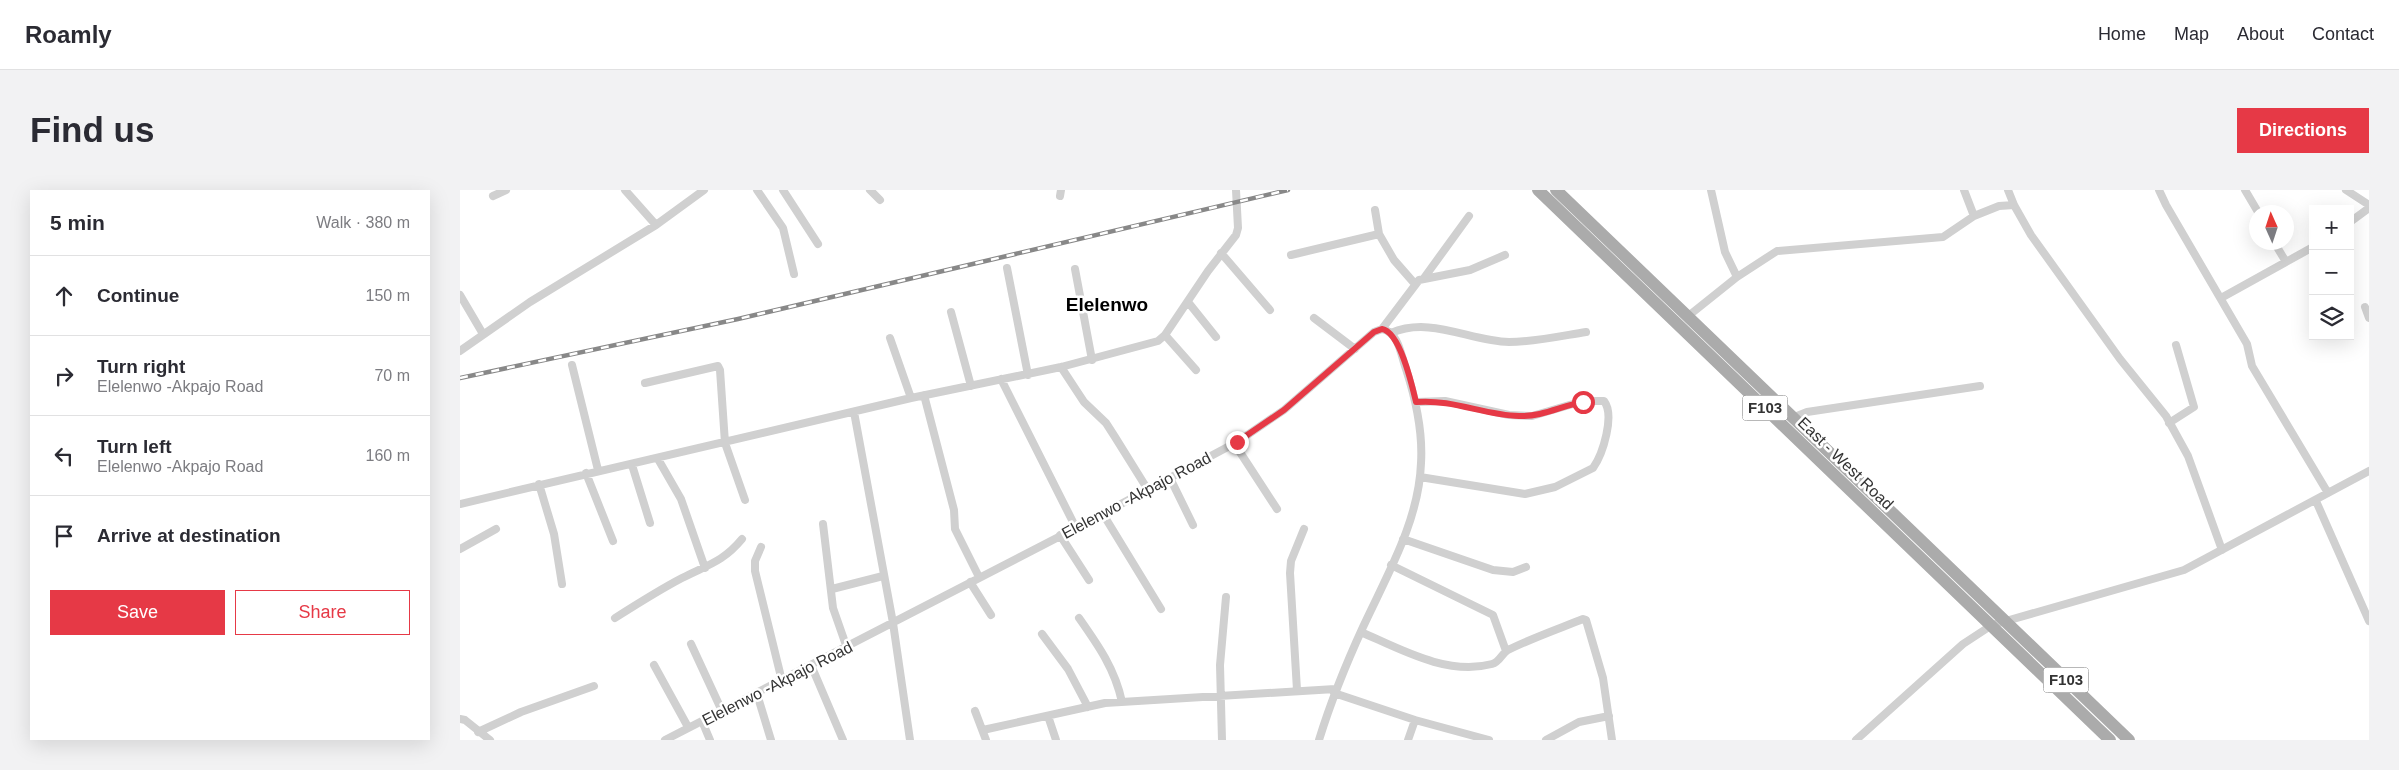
<!DOCTYPE html>
<html lang="en">
<head>
<meta charset="utf-8">
<style>
	:root { --surface:#fff; --page:#f2f2f3; --text:#2b2b33; --muted:#7c7c81; --line:#e1e1e2; --accent:#e63946 }
	body { margin:0; font-family:Helvetica,sans-serif; background:var(--page); color:var(--text) }
	.controls { position:absolute; right:15px; top:15px; display:grid; overflow:hidden; border-radius:0px; box-shadow:0 5px 20px #0002 }
	.controls button { width:45px; height:45px; display:grid; place-items:center; padding:0; border:0; border-bottom:1px solid var(--line); background:var(--surface); color:var(--text); font:25px sans-serif }
	.compass { position:absolute; left:1789px; top:15px; width:45px; height:45px; border-radius:50%; background:var(--surface); box-shadow:0 5px 20px #0002; rotate:357deg }
	.stop { position:absolute; width:15px; height:15px; margin:-11px; border:4px solid #e63946; border-radius:50%; background:#fff }
	.stop.end { background:#e63946; border-color:#fff; box-shadow:0 1px 5px #0008 }
	.list { margin:0; padding:0; list-style:none }
	h2 { display:flex; justify-content:space-between; align-items:center; height:65px; margin:0; padding:0 20px; font-size:21px }
	h2 small { font-size:16px; font-weight:400; color:var(--muted) }
	.list li { display:grid; grid-template-columns:32px 1fr auto; gap:15px; align-items:center; box-sizing:border-box; height:80px; padding:0 20px; border-top:1px solid var(--line) }
	.list b { display:block; font-size:19px; white-space:nowrap }
	.list p { margin:0; font-size:16px; white-space:nowrap; color:var(--muted) }
	.list em { font-size:16px; font-style:normal; color:var(--muted) }
	.actions { display:flex; gap:10px; padding:15px 20px }
	.actions a { flex:1; padding:11px 0; border:1px solid var(--accent); border-radius:0px; text-align:center; font-size:18px; color:var(--accent) }
	.actions .main { background:var(--accent); color:#fff }
	.icon { flex:none; width:28px; height:28px; fill:none; stroke:currentColor; stroke-width:2; stroke-linecap:round; stroke-linejoin:round }
	.map { position:relative; flex:none; width:1909px; height:550px; overflow:hidden; border-radius:0px }
	header { display:flex; align-items:center; gap:30px; box-sizing:border-box; height:70px; padding:0 25px; background:var(--surface); border-bottom:1px solid var(--line) }
	header strong { font-size:24px }
	nav { display:flex; gap:28px; margin-inline-start:auto; font-size:18px }
	.intro { display:flex; align-items:center; justify-content:space-between; box-sizing:border-box; height:120px; padding:0 30px }
	h1 { margin:0; font-size:35px }
	.button { padding:12px 22px; border-radius:0px; background:var(--accent); color:#fff; font-size:18px; font-weight:700 }
	main { display:flex; gap:30px; padding:0 30px }
	aside { flex:1; background:var(--surface); border-radius:0px; box-shadow:0 5px 20px #0002 }
	.map>svg:first-child { display:block }
</style>
</head>
<body>
<header>
<strong>Roamly</strong>
<nav><a>Home</a><a>Map</a><a>About</a><a>Contact</a></nav>
</header>
<div class="intro"><h1>Find us</h1><a class="button">Directions</a></div>
<main>
<aside>
<h2>5 min<small>Walk · 380 m</small></h2>
<ul class="list">
<li><svg class="icon" aria-label="ahead" viewBox="0 0 24 24"><path d="M12 20V5M6 11l6-6 6 6"/></svg><div><b>Continue</b></div><em>150 m</em></li>
<li><svg class="icon" aria-label="right" viewBox="0 0 24 24"><path d="M7 20v-9h11M14 6l5 5-5 5"/></svg><div><b>Turn right</b><p>Elelenwo -Akpajo Road</p></div><em>70 m</em></li>
<li><svg class="icon" aria-label="left" viewBox="0 0 24 24"><path d="M17 20v-9H6M10 6l-5 5 5 5"/></svg><div><b>Turn left</b><p>Elelenwo -Akpajo Road</p></div><em>160 m</em></li>
<li><svg class="icon" aria-label="arrive" viewBox="0 0 24 24"><path d="M6 21V4h12l-3 4 3 4H6"/></svg><div><b>Arrive at destination</b></div></li>
</ul>
<div class="actions"><a class="main">Save</a><a>Share</a></div>
</aside>
<div class="map">
<svg width="1909" height="550" viewBox="0 0 1909 550">
	<rect width="100%" height="100%" fill="#fff"/>
	<g fill="none" stroke-linecap="round" stroke-linejoin="round">
		<!-- minor -->
		<path stroke="#d0d0d0" stroke-width="8" d="M165,0L196,35
			M297,0L323,38L334,84
			M323,0L358,54
			M410,0L420,10
			M1251,0L1265,62L1277,87
			M1504,0L1514,26
			M1548,0L1554,15L1571,45L1660,169L1706,226L1728,266L1762,360
			M1699,0L1706,15L1787,154L1792,176L1868,303
			M1785,0L1798,22
			M1886,0L1909,15
			M33,6L46,0
			M600,6L601,0
			M915,20L919,44L934,70L955,94
			M1890,32L1909,18
			M1814,52L1826,72
			M761,63L810,120
			M831,65L919,44
			M547,78L568,185
			M615,79L632,170
			M964,88L1009,26
			M0,105L23,144
			M1761,108L1853,57
			M728,112L756,147
			M1905,117L1909,128
			M491,122L511,196
			M1227,127L1277,87L1317,61L1483,47L1514,26L1539,16L1554,15
			M854,128L895,159
			M922,139L959,90L1010,80L1045,65
			M931,143C970,126 1010,151 1049,152C1074,152 1101,146 1126,142
			M705,145L736,180
			M430,148L451,208
			M0,161L70,112L196,35L244,0
			M112,175L138,280
			M601,177L624,212L646,233L655,247L688,300
			M541,189L616,338
			M185,193L258,176L260,180L265,253L285,310
			M464,205L494,320L495,339L519,387
			M956,212L985,211L1049,225L1072,226L1123,211H1144C1155,225 1143,264 1133,278L1095,297L1065,304L960,287
			M394,222L433,433L450,550
			M1332,228L1347,222L1520,196
			M1709,233L1734,217L1716,155
			M774,253L817,319
			M198,269L221,309L245,378
			M172,275L190,333
			M126,283L153,351
			M710,288L733,335
			M79,294L94,344L102,394
			M1856,311L1909,431
			M0,314L451,208L601,177L698,151L705,145L748,81L776,45L778,38L776,0
			M643,324L701,419
			M363,334L373,418L387,458
			M600,345L629,390
			M943,349L1033,380L1053,382L1066,377
			M301,357L295,371V381L322,491
			M0,359L36,339
			M931,375L1033,425L1046,461
			M510,392L531,425
			M372,399L423,386
			M155,428C177,414 199,400 222,388C247,375 263,372 282,349
			M619,428C638,455 655,479 662,512
			M901,442C940,459 987,486 1032,474C1040,472 1042,463 1048,460C1072,448 1098,439 1123,429L1126,430L1143,488L1152,550
			M582,444L608,479L628,517
			M231,454L262,521
			M194,475L228,537
			M351,475L383,550
			M837,500L830,383L831,371L844,339
			M874,503L955,530L1029,550
			M297,504L311,550
			M515,521L526,550
			M588,526L596,550
			M0,529L5,530L30,550
			M242,531L250,550
			M523,540L645,513L875,499
			M18,542L61,522L134,496
			M205,550L616,338L777,252L824,220L914,142L922,139C939,142 941,166 946,179C956,210 963,241 961,273C959,331 927,385 903,437C886,474 871,511 859,550
			M762,550L760,475L766,407
			M948,550L955,530
			M1086,550L1119,532L1149,526
			M1396,550L1503,454L1532,435L1724,380L1909,281"/>
		<!-- primary -->
		<path stroke="#ababab" stroke-width="12" d="M1078,0L1650,550
			M1096,0L1669,550"/>
		<!-- rail casing -->
		<g stroke="#888" stroke-width="4.5">
			<path id="rail" d="M0,188L278,129L828,0"/>
		</g>
		<!-- rail -->
		<use href="#rail" stroke="#fff" stroke-width="2.5" stroke-dasharray="8" stroke-linecap="butt"/>
	</g>
	<g fill="none" stroke-linecap="round" stroke-linejoin="round">
		<!-- route -->
		<path stroke="#e63946" stroke-width="6" d="M777,252L824,220L914,142L922,139C940,142 952,195 956,212C994,209 1023,225 1059,226C1082,227 1101,216 1123,212"/>
	</g>
	<g text-anchor="middle" stroke-width="5" stroke-linejoin="round" paint-order="stroke">
		<!-- shield labels -->
		<g fill="#fff" stroke="#707070" stroke-width="1">
			<rect x="1282.5" y="205.5" width="45" height="25" rx="4"/>
			<rect x="1583.5" y="477.5" width="45" height="25" rx="4"/>
		</g>
		<g font-size="15" font-weight="bold" fill="#333">
			<text x="1305" y="223">F103</text>
			<text x="1606" y="495">F103</text>
		</g>
		<!-- street labels -->
		<g font-size="16" fill="#333" stroke="#fff">
			<text transform="translate(1386 273) rotate(44)" y="6">East - West Road</text>
			<text transform="translate(676 305) rotate(-28)" y="6">Elelenwo -Akpajo Road</text>
			<text transform="translate(317 493) rotate(-27)" y="6">Elelenwo -Akpajo Road</text>
		</g>
		<!-- quarter labels -->
		<g font-size="19" font-weight="bold" fill="#000" stroke="#fff">
			<text x="647" y="121">Elelenwo</text>
		</g>
	</g>
</svg>
<div class="controls">
<button>+</button>
<button>−</button>
<button><svg class="icon" aria-label="layers" viewBox="0 0 24 24"><path d="M12 4l9 5-9 5-9-5zM3 14l9 5 9-5"/></svg></button>
</div>
<svg class="compass" viewBox="-18 -18 36 36"><path d="M0-13l5 13h-10z" fill="#e53935"/><path d="M0 13l5-13h-10z" fill="#7c7c81"/></svg>
<div class="stop" style="left:1123px;top:212px"></div>
<div class="stop end" style="left:777px;top:252px"></div>
</div>
</main>
</body>
</html>
